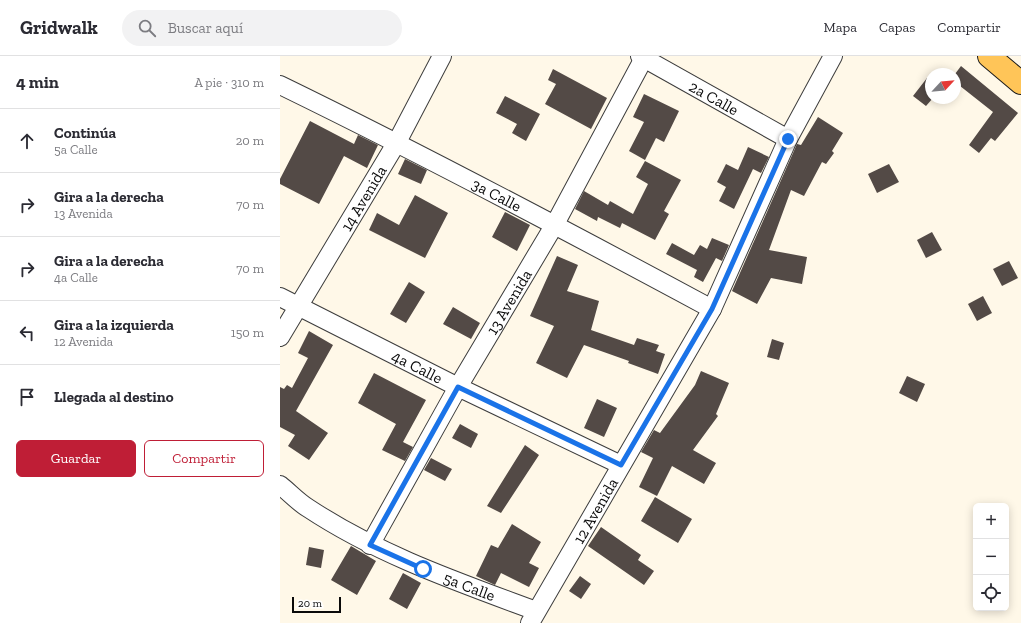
<!DOCTYPE html>
<html lang="es">
<head>
<meta charset="utf-8">
<style>
	:root { --surface:#fff; --page:#f2f2f3; --text:#2b2b33; --muted:#7c7c81; --line:#e1e1e2; --accent:#bf1e36 }
	body { margin:0; font-family:"Zilla Slab",serif; background:var(--page); color:var(--text) }
	.controls { position:absolute; right:12px; bottom:12px; display:grid; overflow:hidden; border-radius:6px; box-shadow:0 2px 10px #0003 }
	.controls button { width:36px; height:36px; display:grid; place-items:center; padding:0; border:0; border-bottom:1px solid var(--line); background:var(--surface); color:var(--text); font:20px sans-serif }
	.compass { position:absolute; left:645px; top:12px; width:36px; height:36px; border-radius:50%; background:var(--surface); box-shadow:0 2px 10px #0003; rotate:64deg }
	.scale { position:absolute; left:12px; bottom:10px; width:49px; box-sizing:border-box; padding-left:4px; border:2px solid #0a0a0a; border-top:0; font-size:11px; line-height:14px; white-space:nowrap; color:#0a0a0a; -webkit-text-stroke:3px #fff; paint-order:stroke }
	.stop { position:absolute; width:12px; height:12px; margin:-9px; border:3px solid #1a73e8; border-radius:50%; background:#fff }
	.stop.end { background:#1a73e8; border-color:#fff; box-shadow:0 1px 4px #0008 }
	.list { margin:0; padding:0; list-style:none }
	h2 { display:flex; justify-content:space-between; align-items:center; height:52px; margin:0; padding:0 16px; font-size:17px }
	h2 small { font-size:13px; font-weight:400; color:var(--muted) }
	.list li { display:grid; grid-template-columns:26px 1fr auto; gap:12px; align-items:center; box-sizing:border-box; height:64px; padding:0 16px; border-top:1px solid var(--line) }
	.list b { display:block; font-size:15px; white-space:nowrap }
	.list p { margin:0; font-size:13px; white-space:nowrap; color:var(--muted) }
	.list em { font-size:13px; font-style:normal; color:var(--muted) }
	.actions { display:flex; gap:8px; padding:12px 16px }
	.actions a { flex:1; padding:9px 0; border:1px solid var(--accent); border-radius:6px; text-align:center; font-size:14px; color:var(--accent) }
	.actions .main { background:var(--accent); color:#fff }
	.icon { flex:none; width:22px; height:22px; fill:none; stroke:currentColor; stroke-width:2; stroke-linecap:round; stroke-linejoin:round }
	.map { position:relative; flex:none; width:741px; height:567px; overflow:hidden }
	header { display:flex; align-items:center; gap:24px; box-sizing:border-box; height:56px; padding:0 20px; background:var(--surface); border-bottom:1px solid var(--line) }
	header strong { font-size:19px }
	nav { display:flex; gap:22px; margin-inline-start:auto; font-size:14px }
	.search { width:280px; height:36px; background:var(--page); display:flex; align-items:center; gap:10px; box-sizing:border-box; padding:0 14px; border-radius:22px; color:var(--muted); font-size:15px }
	main { display:flex }
	aside { flex:1; background:var(--surface) }
	.map>svg:first-child { display:block }
</style>
</head>
<body>
<header>
<strong>Gridwalk</strong>
<div class="search"><svg class="icon" aria-label="search" viewBox="0 0 24 24"><circle cx="10" cy="10" r="6"/><path d="M15 15l6 6"/></svg>Buscar aquí</div>
<nav><a>Mapa</a><a>Capas</a><a>Compartir</a></nav>
</header>
<main>
<aside>
<h2>4 min<small>A pie · 310 m</small></h2>
<ul class="list">
<li><svg class="icon" aria-label="ahead" viewBox="0 0 24 24"><path d="M12 20V5M6 11l6-6 6 6"/></svg><div><b>Continúa</b><p>5a Calle</p></div><em>20 m</em></li>
<li><svg class="icon" aria-label="right" viewBox="0 0 24 24"><path d="M7 20v-9h11M14 6l5 5-5 5"/></svg><div><b>Gira a la derecha</b><p>13 Avenida</p></div><em>70 m</em></li>
<li><svg class="icon" aria-label="right" viewBox="0 0 24 24"><path d="M7 20v-9h11M14 6l5 5-5 5"/></svg><div><b>Gira a la derecha</b><p>4a Calle</p></div><em>70 m</em></li>
<li><svg class="icon" aria-label="left" viewBox="0 0 24 24"><path d="M17 20v-9H6M10 6l-5 5 5 5"/></svg><div><b>Gira a la izquierda</b><p>12 Avenida</p></div><em>150 m</em></li>
<li><svg class="icon" aria-label="arrive" viewBox="0 0 24 24"><path d="M6 21V4h12l-3 4 3 4H6"/></svg><div><b>Llegada al destino</b></div></li>
</ul>
<div class="actions"><a class="main">Guardar</a><a>Compartir</a></div>
</aside>
<div class="map">
<svg width="741" height="567" viewBox="0 0 741 567">
	<rect width="100%" height="100%" fill="#fff8e8"/>
	<!-- building -->
	<path fill="#534a46" d="M681,10L738,57L715,85L711,82L699,97L689,89L713,56L675,26V18Z
		M273,13L327,42L311,73L265,48L276,28L268,24Z
		M647,22L651,25V42H653L646,50L633,40Z
		M364,38L399,55L384,86L376,82L365,104L349,95L364,66L353,61Z
		M225,40L260,58L246,85L232,77L237,68L216,57Z
		M538,61L563,77L552,95L554,97L546,108L542,106L524,140L511,134L489,194L527,201L522,228L491,222L477,248L452,235L517,88L521,89Z
		M30,65L74,88L78,79L98,89L87,112L64,100L39,148L0,128V123Z
		M468,91L489,101L481,117L473,113L454,153L439,145L446,131L437,126L446,108L458,114Z
		M125,103L147,114L141,128L118,118Z
		M365,105L401,124L384,155L389,158L375,184L342,167L340,172L318,161L317,165L295,153L304,135L328,149L330,145L353,158L368,128L356,121Z
		M609,108L619,126L597,137L588,118Z
		M135,139L168,157L145,202L89,174L97,157L119,169Z
		M225,156L250,169L237,195L212,181Z
		M652,176L662,194L646,202L637,184Z
		M432,182L449,189L442,205L436,202L423,226L414,221L417,214L386,198L392,187L414,199L420,189L427,193Z
		M277,200L298,209L287,235L319,245L311,274L354,289L357,282L379,289L376,295L385,298L378,318L348,307L349,305L304,289L287,322L256,307L274,270L250,260Z
		M729,205L738,222L722,230L713,213Z
		M129,226L145,236L126,267L110,258Z
		M703,240L712,257L697,265L688,248Z
		M173,251L200,267L191,283L163,268Z
		M29,275L53,289L16,355L48,377L29,404L8,390L15,379L0,371V331L4,333L7,329L12,332L28,302L18,297Z
		M492,283L504,287L499,304L487,301Z
		M421,315L449,327L436,358L438,360L413,394L436,407L424,428L392,410L377,440L359,431L373,402L361,396L374,374L380,377L415,329Z
		M94,317L146,344L123,386L133,391L125,405L102,394L116,368L78,347Z
		M627,320L645,328L637,346L619,337Z
		M317,343L337,352L324,381L304,372Z
		M180,368L198,378L191,392L172,382Z
		M245,389L259,399L221,457L207,450Z
		M151,402L172,413L165,425L144,414Z
		M375,441L412,463L398,487L361,465Z
		M232,468L261,486L249,507L259,512L249,531L221,517L215,529L196,520L211,489L218,492Z
		M321,471L361,499L358,504L374,515L364,529L308,490Z
		M71,490L96,505L77,539L51,524Z
		M29,491L44,494L41,512L26,509Z
		M123,517L141,527L127,553L109,543Z
		M300,520L311,528L301,543L289,535Z"/>
	<g fill="none" stroke-linecap="round" stroke-linejoin="round">
		<!-- street casing -->
		<g stroke="#3d3d3d" stroke-width="20">
			<g id="street">
				<path id="s1" d="M360,0L508,83"/>
				<path id="s2" d="M0,29C146,100 289,176 432,253"/>
				<path id="s3" d="M0,241L178,331L341,409"/>
				<path id="s4" d="M0,281L117,86L162,0"/>
				<path id="s5" d="M0,429C9,436 18,446 28,452C99,499 178,526 256,555"/>
				<path id="s6" d="M90,489L178,331L275,168L364,2"/>
				<path id="s7" d="M250,567L432,253L508,83L553,0"/>
			</g>
		</g>
		<!-- primary casing -->
		<g stroke="#1b1b1b" stroke-width="24">
			<path id="primary" d="M709,0L741,27"/>
		</g>
		<!-- street -->
		<use href="#street" stroke="#fff" stroke-width="18"/>
		<!-- primary -->
		<use href="#primary" stroke="#ffc558" stroke-width="22"/>
	</g>
	<g fill="none" stroke-linecap="round" stroke-linejoin="round">
		<!-- route -->
		<path stroke="#1a73e8" stroke-width="5" d="M143,513L90,489L178,331L341,409L432,253L508,83"/>
	</g>
	<g text-anchor="middle" stroke-width="4" stroke-linejoin="round" paint-order="stroke">
		<!-- street labels -->
		<g font-size="16" fill="#0a0a0a" stroke="#fff">
			<text dy="6" stroke="none"><textPath href="#s1" startOffset="85">2a Calle</textPath></text>
			<text dy="6" stroke="none"><textPath href="#s2" startOffset="243">3a Calle</textPath></text>
			<text dy="6" stroke="none"><textPath href="#s4" startOffset="162">14 Avenida</textPath></text>
			<text dy="6" stroke="none"><textPath href="#s6" startOffset="280">13 Avenida</textPath></text>
			<text dy="6" stroke="none"><textPath href="#s3" startOffset="154">4a Calle</textPath></text>
			<text dy="6" stroke="none"><textPath href="#s7" startOffset="130">12 Avenida</textPath></text>
			<text dy="6" stroke="none"><textPath href="#s5" startOffset="216">5a Calle</textPath></text>
		</g>
	</g>
</svg>
<div class="controls">
<button>+</button>
<button>−</button>
<button><svg class="icon" aria-label="locate" viewBox="0 0 24 24"><circle cx="12" cy="12" r="6"/><path d="M12 2v4M12 18v4M2 12h4M18 12h4"/></svg></button>
</div>
<svg class="compass" viewBox="-18 -18 36 36"><path d="M0-13l5 13h-10z" fill="#e53935"/><path d="M0 13l5-13h-10z" fill="#7c7c81"/></svg>
<div class="scale">20 m</div>
<div class="stop" style="left:143px;top:513px"></div>
<div class="stop end" style="left:508px;top:83px"></div>
</div>
</main>
</body>
</html>
